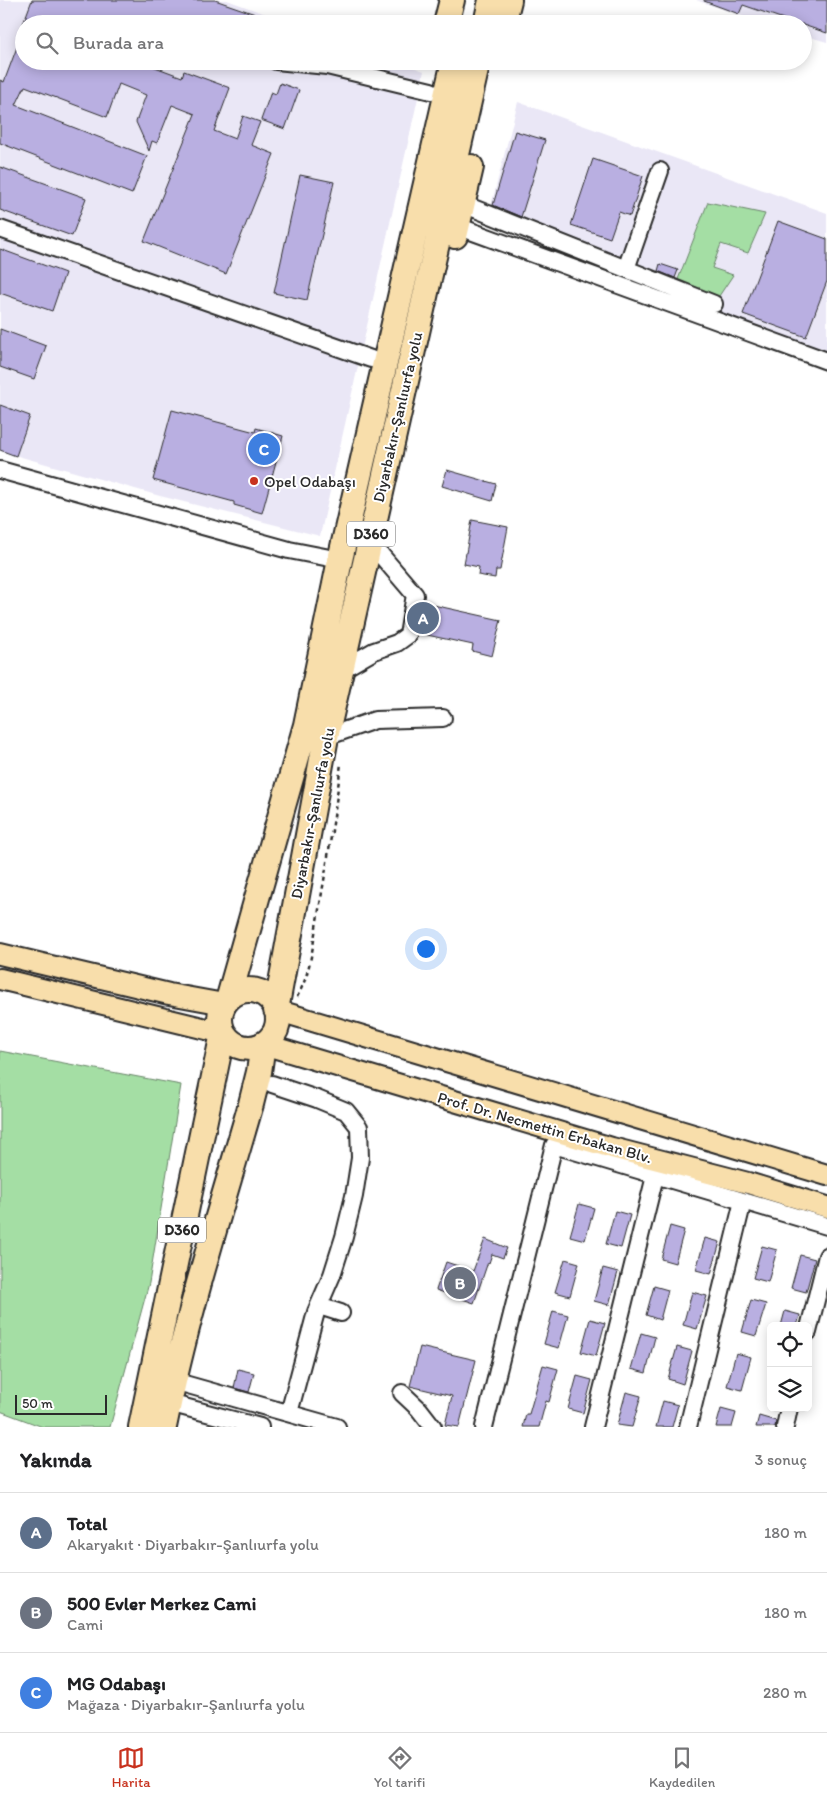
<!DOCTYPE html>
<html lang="tr">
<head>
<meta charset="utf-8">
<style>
	:root { --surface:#fff; --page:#f2f2f2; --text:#202124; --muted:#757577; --line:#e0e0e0; --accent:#c8321e }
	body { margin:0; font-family:Itim,sans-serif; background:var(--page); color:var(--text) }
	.controls { position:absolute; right:15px; bottom:15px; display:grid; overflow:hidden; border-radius:8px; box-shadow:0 2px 12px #0003 }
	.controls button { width:45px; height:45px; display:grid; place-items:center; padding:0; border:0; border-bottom:1px solid var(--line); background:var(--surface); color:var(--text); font:25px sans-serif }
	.scale { position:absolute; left:15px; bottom:12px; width:92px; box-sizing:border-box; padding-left:5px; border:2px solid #2b2b2b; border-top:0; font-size:14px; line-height:18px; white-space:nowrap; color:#2b2b2b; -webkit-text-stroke:4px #fff; paint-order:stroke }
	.you { position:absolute; left:425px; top:948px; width:18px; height:18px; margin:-12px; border:4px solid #fff; border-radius:50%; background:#1a73e8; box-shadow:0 0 0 8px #1a73e833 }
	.badge { display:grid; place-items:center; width:32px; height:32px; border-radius:50%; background:var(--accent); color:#fff; font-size:16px; font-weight:700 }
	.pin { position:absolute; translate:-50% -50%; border:2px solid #fff; box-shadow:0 1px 5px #0006 }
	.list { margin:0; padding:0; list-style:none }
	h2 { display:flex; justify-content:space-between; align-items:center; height:65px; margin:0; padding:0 20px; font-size:21px }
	h2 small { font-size:16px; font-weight:400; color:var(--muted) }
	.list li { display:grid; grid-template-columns:32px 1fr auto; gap:15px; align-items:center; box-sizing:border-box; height:80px; padding:0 20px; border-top:1px solid var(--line) }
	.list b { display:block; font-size:19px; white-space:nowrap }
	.list p { margin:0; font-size:16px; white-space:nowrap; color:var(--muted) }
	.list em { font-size:16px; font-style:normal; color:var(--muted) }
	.icon { flex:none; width:28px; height:28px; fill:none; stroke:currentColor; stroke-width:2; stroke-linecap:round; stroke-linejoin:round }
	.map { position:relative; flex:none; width:827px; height:1427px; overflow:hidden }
	.search { position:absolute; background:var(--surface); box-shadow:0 2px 12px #0003; left:15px; right:15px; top:15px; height:55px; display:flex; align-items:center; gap:12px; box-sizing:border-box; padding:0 18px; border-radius:28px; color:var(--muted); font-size:19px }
	.sheet { height:305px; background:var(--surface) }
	nav { display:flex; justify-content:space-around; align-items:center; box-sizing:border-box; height:70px; border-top:1px solid var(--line); background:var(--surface); font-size:14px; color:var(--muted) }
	nav a { display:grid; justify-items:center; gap:2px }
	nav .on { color:var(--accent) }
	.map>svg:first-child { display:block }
</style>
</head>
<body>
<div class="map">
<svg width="827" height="1427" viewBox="0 0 827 1427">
	<rect width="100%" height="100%" fill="#fff"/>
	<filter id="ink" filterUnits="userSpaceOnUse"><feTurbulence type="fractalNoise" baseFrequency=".02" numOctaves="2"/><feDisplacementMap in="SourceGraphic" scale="10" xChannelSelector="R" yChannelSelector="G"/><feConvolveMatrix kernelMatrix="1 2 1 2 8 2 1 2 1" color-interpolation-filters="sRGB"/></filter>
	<g filter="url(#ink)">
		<!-- built -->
		<path fill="#eae7f6" d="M0,0H227L293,24H24V61H396L424,71L320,536L160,496L0,451Z
			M696,0H827V42L803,35V24H765Z
			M518,102L827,213V353L762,330L487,221Z"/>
		<!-- green -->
		<path fill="#a4dea4" stroke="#688468" d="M708,202L765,214L748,253L721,244L712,268L733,275L717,299L677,282Z
			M0,1051L181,1085L149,1283L110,1427H43L0,1411Z"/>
		<!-- building -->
		<path fill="#b9afe1" stroke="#2b2b2b" d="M32,0H215L278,22L277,24H97L79,18L77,24H23Z
			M704,0H827V33L803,25V24H798L743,5L739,14L704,1Z
			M23,31L24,61H139L182,77L184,71L230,88L214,131L235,139L243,116L260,122L251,145L274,154L226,274L144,241L195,114L172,105L157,143L152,141L149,151L136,122L146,95L119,84L107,117L25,86L16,105L147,156L132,194L0,143V80L4,82Z
			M280,83L299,90L285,129L261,120L271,92L276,94Z
			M515,131L545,140L521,217L493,205Z
			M593,159L643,176L630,216L619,212L610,238L571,225Z
			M0,167L86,198L72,236L0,210Z
			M300,175L334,182L307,300L274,293Z
			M778,221L827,239V281L806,337L743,314Z
			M0,249L65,273L52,311L0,293Z
			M660,264L678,270L675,278L658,271Z
			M0,329L46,346L34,379L0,367Z
			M0,405L30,416L16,456L0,450Z
			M172,410L255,432L256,428L283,436L262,513L234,505V502L153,480Z
			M447,470L496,484L492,501L442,486Z
			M472,520L508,527L500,570H496L495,578L478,575L479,567L464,564Z
			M424,603L501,620L492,656L472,651L473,645L418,633Z
			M579,1204L594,1208L585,1240L570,1236Z
			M615,1211L630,1215L621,1248L606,1244Z
			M670,1226L684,1230L675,1263L661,1259Z
			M705,1238L720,1242L711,1274L696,1270Z
			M485,1239L507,1248L503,1258L492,1254L489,1263L488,1262L474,1303L436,1290L446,1262L473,1271Z
			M762,1246L777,1250L768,1282L753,1278Z
			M800,1255L815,1259L806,1292L791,1288Z
			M565,1259L579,1263L570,1296L555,1292Z
			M603,1268L618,1272L609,1305L594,1301Z
			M654,1286L668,1290L660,1320L646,1315Z
			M692,1292L707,1296L697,1329L683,1325Z
			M751,1300L766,1304L756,1336L742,1332Z
			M553,1311L568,1315L559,1348L544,1344Z
			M785,1311L800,1315L797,1326H781Z
			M590,1319L605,1323L596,1356L581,1352Z
			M641,1333L655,1337L646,1373L631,1369Z
			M420,1347L476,1360L459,1427L445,1425L452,1396L410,1386Z
			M677,1347L692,1351L683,1384L668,1379Z
			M736,1353L751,1357L742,1390L727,1386Z
			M543,1365L558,1369L549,1402L546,1401L539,1427H523L526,1414H529Z
			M238,1369L254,1373L249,1392L234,1388Z
			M577,1376L592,1380L583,1413L568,1409Z
			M626,1392L641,1396L632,1427L617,1425Z
			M663,1401L678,1405L672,1427H656Z
			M721,1409L736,1413L732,1427H716Z
			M759,1416L776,1421L775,1427H756Z"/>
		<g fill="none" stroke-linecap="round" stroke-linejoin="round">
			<!-- minor casing -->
			<g stroke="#2b2b2b" stroke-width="20">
				<path id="minor" d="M276,61L327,66L431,91
					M463,204L714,304
					M457,226L827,361
					M0,229L371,359
					M626,269L660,171
					M0,470L289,550L340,560
					M341,670L374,651L397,643L408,635L415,595L369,541
					M326,737L375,720L443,718
					M272,1084L317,1099L346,1111L359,1127L360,1158L354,1196L344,1237L332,1275L316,1312L289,1413
					M319,1306L341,1313
					M808,1332L827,1256
					M174,1381L337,1427
					M402,1393L419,1409L433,1427
					M169,1403L260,1427
					M484,1427L554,1145L827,1226
					M593,1427L655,1176
					M688,1427L743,1201
					M785,1427L789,1408"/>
			</g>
			<!-- major casing -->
			<g stroke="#2b2b2b" stroke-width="24">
				<path id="major" d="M0,954L169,994L224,1004
					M0,979L223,1033
					M276,1010L827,1175
					M263,1044L612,1148L748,1183L827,1207"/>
			</g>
			<!-- highway casing -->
			<g stroke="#2b2b2b" stroke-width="28">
				<path id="highway" d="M446,24L452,0
					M486,24L491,0
					M503,24L509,0
					M455,236L471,167
					M220 1019a29 29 0 1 1 58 0a29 29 0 1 1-58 0Z
					M229,997L306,725L340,560L454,61
					M276,1010L326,737L478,61
					M141,1427L223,1033
					M164,1427C186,1318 220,1211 251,1104L259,1072L263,1044"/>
			</g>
			<!-- path -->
			<path stroke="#2b2b2b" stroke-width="2.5" stroke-dasharray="4 4" stroke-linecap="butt" d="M297,997C311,973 313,943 318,915C327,865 335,814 341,763"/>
			<!-- minor -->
			<use href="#minor" stroke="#fff" stroke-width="16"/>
			<!-- major -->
			<use href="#major" stroke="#f8deab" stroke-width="20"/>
			<!-- highway -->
			<use href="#highway" stroke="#f8deab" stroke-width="24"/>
		</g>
	</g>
	<!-- markers -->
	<circle fill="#c8321e" stroke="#fff" stroke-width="2" cx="254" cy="481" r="5"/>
	<g text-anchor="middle" stroke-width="4" stroke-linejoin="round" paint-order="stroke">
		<!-- shield labels -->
		<g fill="#fff" stroke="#6b6b6b" stroke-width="1">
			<rect x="347" y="521.5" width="48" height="25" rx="4"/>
			<rect x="158" y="1217.5" width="48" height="25" rx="4"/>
		</g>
		<g font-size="15" font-weight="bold" fill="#2b2b2b">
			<text x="371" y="539">D360</text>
			<text x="182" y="1235">D360</text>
		</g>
		<!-- street labels -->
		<g font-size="16" fill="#2b2b2b" stroke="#fff">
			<text transform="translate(397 417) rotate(-77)" y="6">Diyarbakır-Şanlıurfa yolu</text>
			<text transform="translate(312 813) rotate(-79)" y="6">Diyarbakır-Şanlıurfa yolu</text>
			<text transform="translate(545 1127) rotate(16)" y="6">Prof. Dr. Necmettin Erbakan Blv.</text>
		</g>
		<!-- poi labels -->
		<g font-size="16" fill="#2b2b2b" stroke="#fff" text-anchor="start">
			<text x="264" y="487">Opel Odabaşı</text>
		</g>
	</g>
</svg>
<div class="controls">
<button><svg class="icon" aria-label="locate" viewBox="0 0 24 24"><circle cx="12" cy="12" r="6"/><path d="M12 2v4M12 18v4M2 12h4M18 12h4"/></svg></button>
<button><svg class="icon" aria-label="layers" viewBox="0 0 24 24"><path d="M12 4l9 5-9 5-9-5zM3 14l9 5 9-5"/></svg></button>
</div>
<div class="scale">50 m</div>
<div class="you"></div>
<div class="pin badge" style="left:423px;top:618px;background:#5c6f8a">A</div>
<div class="pin badge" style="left:460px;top:1283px;background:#6b7280">B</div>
<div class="pin badge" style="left:264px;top:449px;background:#3f7fe0">C</div>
<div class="search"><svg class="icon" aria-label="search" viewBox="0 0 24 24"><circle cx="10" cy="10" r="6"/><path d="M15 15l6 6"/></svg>Burada ara</div>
</div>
<section class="sheet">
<h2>Yakında<small>3 sonuç</small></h2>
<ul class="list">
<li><span class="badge" style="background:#5c6f8a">A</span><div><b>Total</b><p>Akaryakıt · Diyarbakır-Şanlıurfa yolu</p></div><em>180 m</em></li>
<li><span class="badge" style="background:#6b7280">B</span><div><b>500 Evler Merkez Cami</b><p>Cami</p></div><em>180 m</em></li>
<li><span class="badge" style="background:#3f7fe0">C</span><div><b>MG Odabaşı</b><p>Mağaza · Diyarbakır-Şanlıurfa yolu</p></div><em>280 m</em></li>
</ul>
</section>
<nav>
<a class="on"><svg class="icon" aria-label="map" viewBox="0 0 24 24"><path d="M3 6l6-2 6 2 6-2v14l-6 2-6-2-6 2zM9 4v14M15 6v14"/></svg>Harita</a>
<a><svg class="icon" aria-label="directions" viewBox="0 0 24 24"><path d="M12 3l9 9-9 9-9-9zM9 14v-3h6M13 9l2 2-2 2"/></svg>Yol tarifi</a>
<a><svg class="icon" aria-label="saved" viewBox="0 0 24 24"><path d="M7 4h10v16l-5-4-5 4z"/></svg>Kaydedilen</a>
</nav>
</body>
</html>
